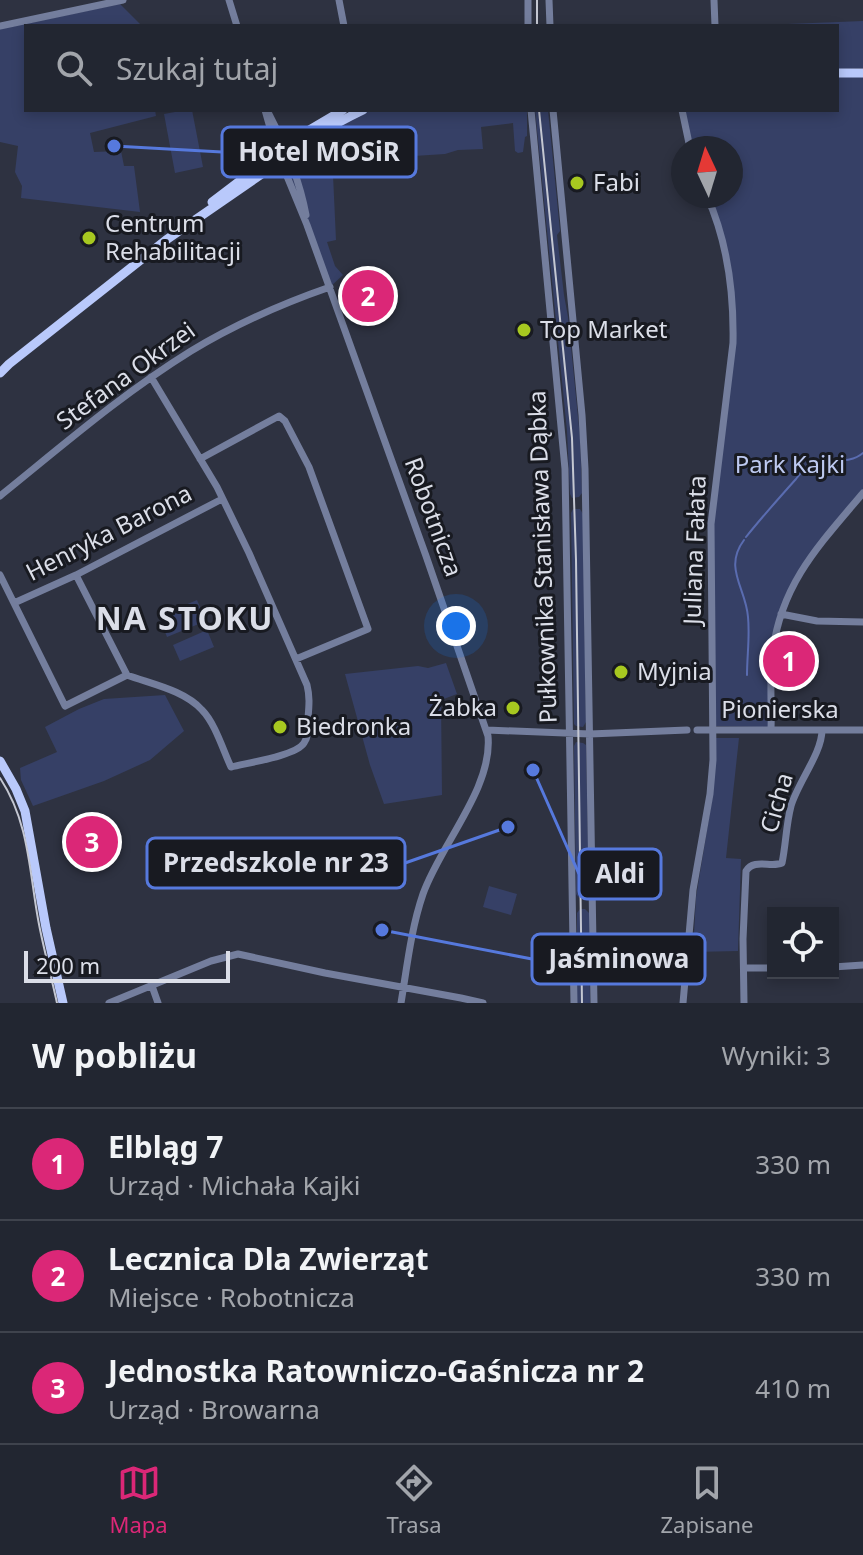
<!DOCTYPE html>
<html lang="pl">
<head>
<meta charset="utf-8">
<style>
	:root { --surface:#222631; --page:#2a2e39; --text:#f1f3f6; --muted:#a2a5ab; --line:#3f434d; --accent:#db2777 }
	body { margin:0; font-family:"Noto Sans",sans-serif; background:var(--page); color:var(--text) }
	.controls { position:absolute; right:24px; bottom:24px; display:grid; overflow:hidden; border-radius:0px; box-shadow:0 4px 12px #0003 }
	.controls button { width:72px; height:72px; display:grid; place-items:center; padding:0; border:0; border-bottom:2px solid var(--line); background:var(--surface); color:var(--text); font:40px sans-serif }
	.compass { position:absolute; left:671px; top:136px; width:72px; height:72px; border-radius:50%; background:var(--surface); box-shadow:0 4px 12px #0003; rotate:356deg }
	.scale { position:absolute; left:24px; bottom:20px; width:206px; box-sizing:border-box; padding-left:8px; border:4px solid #dbdee8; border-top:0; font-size:22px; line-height:28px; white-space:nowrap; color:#dbdee8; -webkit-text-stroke:6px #181a21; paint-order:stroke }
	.you { position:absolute; left:456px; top:626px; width:28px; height:28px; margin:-20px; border:6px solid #fff; border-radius:50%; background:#1a73e8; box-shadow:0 0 0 12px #1a73e833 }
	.badge { display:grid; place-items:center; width:52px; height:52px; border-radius:50%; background:var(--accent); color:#fff; font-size:26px; font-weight:700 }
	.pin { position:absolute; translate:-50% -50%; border:4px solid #fff; box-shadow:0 2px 8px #0006 }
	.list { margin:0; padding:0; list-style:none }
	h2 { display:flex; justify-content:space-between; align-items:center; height:104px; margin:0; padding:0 32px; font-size:34px }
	h2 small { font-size:26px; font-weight:400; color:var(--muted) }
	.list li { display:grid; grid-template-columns:52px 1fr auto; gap:24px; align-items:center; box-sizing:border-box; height:112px; padding:0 32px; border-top:2px solid var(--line) }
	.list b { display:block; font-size:30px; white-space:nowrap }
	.list p { margin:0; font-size:26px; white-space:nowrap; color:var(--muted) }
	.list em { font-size:26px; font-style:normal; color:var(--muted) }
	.icon { flex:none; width:44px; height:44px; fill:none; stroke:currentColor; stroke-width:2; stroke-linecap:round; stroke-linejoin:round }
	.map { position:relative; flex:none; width:863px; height:1003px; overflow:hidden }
	.search { position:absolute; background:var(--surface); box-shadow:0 4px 12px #0003; left:24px; right:24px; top:24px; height:88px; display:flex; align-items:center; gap:20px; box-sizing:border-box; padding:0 28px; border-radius:0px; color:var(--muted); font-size:30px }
	.sheet { height:440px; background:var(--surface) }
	nav { display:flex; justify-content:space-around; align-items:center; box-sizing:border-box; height:112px; border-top:2px solid var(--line); background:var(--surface); font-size:22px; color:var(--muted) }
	nav a { display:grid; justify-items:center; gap:4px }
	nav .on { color:var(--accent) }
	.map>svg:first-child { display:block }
</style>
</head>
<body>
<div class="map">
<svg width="863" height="1003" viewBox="0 0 863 1003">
	<rect width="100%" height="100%" fill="#2e3241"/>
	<!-- green -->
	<path fill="#364066" d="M120,4L142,26H26V110H155L156,116L90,133L94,152L121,151L124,166H134L140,212L21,198L22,186L15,172L18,146L0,142V29Z
		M863,21V68L837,69V26H733Z
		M837,77H863V493L806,562L777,631L771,727L713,726L711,524L733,343L725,254L707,196H731V148H690L682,110H837Z
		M186,110H192L203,167L175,173L164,114Z
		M370,110H527V136L525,137L523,152L518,153L515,151L513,123L481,127L483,149L458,150L445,154L336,161L333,175L336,240L327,242L335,266L343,275L330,287L285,163L294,157L296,153L343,122Z
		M535,110H548L560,231L557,235L564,295L568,317L580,437L582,493L579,497L572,498L570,494L567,431Z
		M573,509H580L583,514L586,722L583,727L576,726L574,724L571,513Z
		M197,600L206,621L167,637L159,616Z
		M207,630L214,647L180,661L173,645Z
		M446,663L457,694L441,700L442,795L384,804L370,765L345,674L418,666L428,668Z
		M165,695L184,731L150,760L104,781L33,806L21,780L20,768L57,752L45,727L79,709L104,699Z
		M716,738H739L726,858L741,859L738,951L693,952L696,897L713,794Z
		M576,742L583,743L586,745L589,894L586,898H579L576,894L574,746Z
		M489,886L517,894L511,915L483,907Z
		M580,909H585L589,913L590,1003H577V913Z"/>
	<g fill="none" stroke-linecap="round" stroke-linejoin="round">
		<!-- stream -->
		<path stroke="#5a6cb0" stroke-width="2" d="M746,537C762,517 779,498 796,479C799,475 804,468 809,466C826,457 848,466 863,453
			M744,540C723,568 746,588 748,617C750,636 747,656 747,675"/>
		<!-- minor -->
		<path stroke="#747e9d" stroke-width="7" d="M229,0L237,26
			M339,0L344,26
			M528,0V26
			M549,0L550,26
			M714,0L715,26
			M0,26L123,0
			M265,110L277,152L307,225L426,556L488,736C493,788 440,845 423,894C411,929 407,967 401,1003
			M531,110L565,469L574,1003
			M553,110L582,415L585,469L594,1003
			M682,110L690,148
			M269,114C284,143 300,182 306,215
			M200,459L279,416L285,421L309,467L368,629L296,659
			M0,496C62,446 123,393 191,351C234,325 281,304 330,287
			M0,575L65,706L127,675C151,684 184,690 202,710C215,723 223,750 231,767C246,763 296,756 304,743C309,736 308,726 308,718C309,706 310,697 307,685L249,553L217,487L151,377
			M76,575L127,675
			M14,603L76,575L222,499
			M781,614L817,621L863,622
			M487,730L590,734L687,730
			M697,730H863
			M771,730C772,703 769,677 773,650C782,582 821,543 863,493
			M833,967L863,965
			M744,968H773
			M152,986L158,1003
			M109,1003L211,961L238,954L325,973L461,998L483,1003
			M683,1003L693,890L710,794L713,760L711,524L733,343C734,293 727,241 707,196
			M744,1003L743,939L746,871C754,858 771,868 782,863C786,844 786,825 791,806C798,782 822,753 822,730"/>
		<!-- major -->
		<path stroke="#b9c9fb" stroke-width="9" d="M837,73H863
			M212,202L299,136L343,110
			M0,373L9,364L166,240L288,156C311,137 336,123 363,110
			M0,761L16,789L25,811L46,928L63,1003"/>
		<!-- tram -->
		<path stroke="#c4c7d2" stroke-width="2" d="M537,0V26
			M539,110L572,438L576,560L582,1003
			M0,778C29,822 29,869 38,919C43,947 51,975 57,1003"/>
	</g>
	<!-- markers -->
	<g fill="#a7c820" stroke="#181a21" stroke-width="3">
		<circle cx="577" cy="183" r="8"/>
		<circle cx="89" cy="238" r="8"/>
		<circle cx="524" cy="330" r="8"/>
		<circle cx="621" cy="672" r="8"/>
		<circle cx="513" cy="708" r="8"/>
		<circle cx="280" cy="727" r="8"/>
	</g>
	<g text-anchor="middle" stroke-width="6" stroke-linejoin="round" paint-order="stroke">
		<!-- poi labels -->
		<g font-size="24" fill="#dbdee8" stroke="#181a21" text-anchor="start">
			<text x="593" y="191">Fabi</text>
			<text x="105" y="232">Centrum<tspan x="105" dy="28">Rehabilitacji</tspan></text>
			<text x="540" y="338">Top Market</text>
			<text x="637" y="680">Myjnia</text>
			<text x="497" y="716" text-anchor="end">Żabka</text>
			<text x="296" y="735">Biedronka</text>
		</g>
		<!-- street labels -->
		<g font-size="24" fill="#dbdee8" stroke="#181a21">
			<text transform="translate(126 376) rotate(-36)" y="8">Stefana Okrzei</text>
			<text transform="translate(433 517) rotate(70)" y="8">Robotnicza</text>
			<text transform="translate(109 533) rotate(-27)" y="8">Henryka Barona</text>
			<text transform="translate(695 550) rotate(-88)" y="8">Juliana Fałata</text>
			<text transform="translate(543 557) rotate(-92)" y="8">Pułkownika Stanisława Dąbka</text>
			<text x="780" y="718">Pionierska</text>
			<text transform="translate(777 803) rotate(-74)" y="8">Cicha</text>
		</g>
		<!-- park labels -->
		<g font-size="24" fill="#bdc9f0" stroke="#181a21">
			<text x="790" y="473">Park Kajki</text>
		</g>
		<!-- district labels -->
		<g font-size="32" font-weight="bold" letter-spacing="2" fill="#dbdee8" stroke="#181a21">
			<text x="185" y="630">NA STOKU</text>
		</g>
	</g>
	<!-- callouts -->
	<path fill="none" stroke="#5679dd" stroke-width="3" d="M114 146L222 152M508 827L405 863M533 770L579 874M382 930L532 959"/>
	<g fill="#5679dd" stroke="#181a21" stroke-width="3">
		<circle cx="114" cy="146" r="8"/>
		<circle cx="508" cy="827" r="8"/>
		<circle cx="533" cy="770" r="8"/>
		<circle cx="382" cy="930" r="8"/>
	</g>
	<g fill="#181a21" stroke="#5679dd" stroke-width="3">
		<rect x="222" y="127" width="194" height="50" rx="8"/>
		<rect x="147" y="838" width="258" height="50" rx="8"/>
		<rect x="579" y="849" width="82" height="50" rx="8"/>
		<rect x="532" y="934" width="173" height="50" rx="8"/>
	</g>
	<g font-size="26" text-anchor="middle" font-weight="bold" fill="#dbdee8">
		<text x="319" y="161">Hotel MOSiR</text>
		<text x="276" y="872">Przedszkole nr 23</text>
		<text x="620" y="883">Aldi</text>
		<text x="619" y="968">Jaśminowa</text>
	</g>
</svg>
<div class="controls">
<button><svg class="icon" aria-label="locate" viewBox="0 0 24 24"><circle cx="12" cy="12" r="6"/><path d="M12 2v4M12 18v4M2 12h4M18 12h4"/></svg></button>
</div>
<svg class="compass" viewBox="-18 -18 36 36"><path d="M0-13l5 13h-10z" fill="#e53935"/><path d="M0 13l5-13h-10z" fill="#a2a5ab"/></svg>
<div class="scale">200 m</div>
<div class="you"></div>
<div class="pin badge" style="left:789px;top:661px">1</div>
<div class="pin badge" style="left:368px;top:296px">2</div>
<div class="pin badge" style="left:92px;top:842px">3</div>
<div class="search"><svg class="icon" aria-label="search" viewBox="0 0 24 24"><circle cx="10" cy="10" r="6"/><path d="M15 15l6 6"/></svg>Szukaj tutaj</div>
</div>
<section class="sheet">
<h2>W pobliżu<small>Wyniki: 3</small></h2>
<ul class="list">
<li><span class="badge">1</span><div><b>Elbląg 7</b><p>Urząd · Michała Kajki</p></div><em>330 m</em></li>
<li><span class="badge">2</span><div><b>Lecznica Dla Zwierząt</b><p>Miejsce · Robotnicza</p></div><em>330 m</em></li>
<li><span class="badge">3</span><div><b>Jednostka Ratowniczo-Gaśnicza nr 2</b><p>Urząd · Browarna</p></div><em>410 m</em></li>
</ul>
</section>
<nav>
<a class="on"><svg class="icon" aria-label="map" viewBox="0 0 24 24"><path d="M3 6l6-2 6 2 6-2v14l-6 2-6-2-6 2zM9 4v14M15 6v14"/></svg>Mapa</a>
<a><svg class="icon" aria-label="directions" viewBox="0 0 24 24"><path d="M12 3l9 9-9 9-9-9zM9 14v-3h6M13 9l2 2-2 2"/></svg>Trasa</a>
<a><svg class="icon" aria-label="saved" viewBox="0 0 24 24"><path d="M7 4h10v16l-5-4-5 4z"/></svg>Zapisane</a>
</nav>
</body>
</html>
